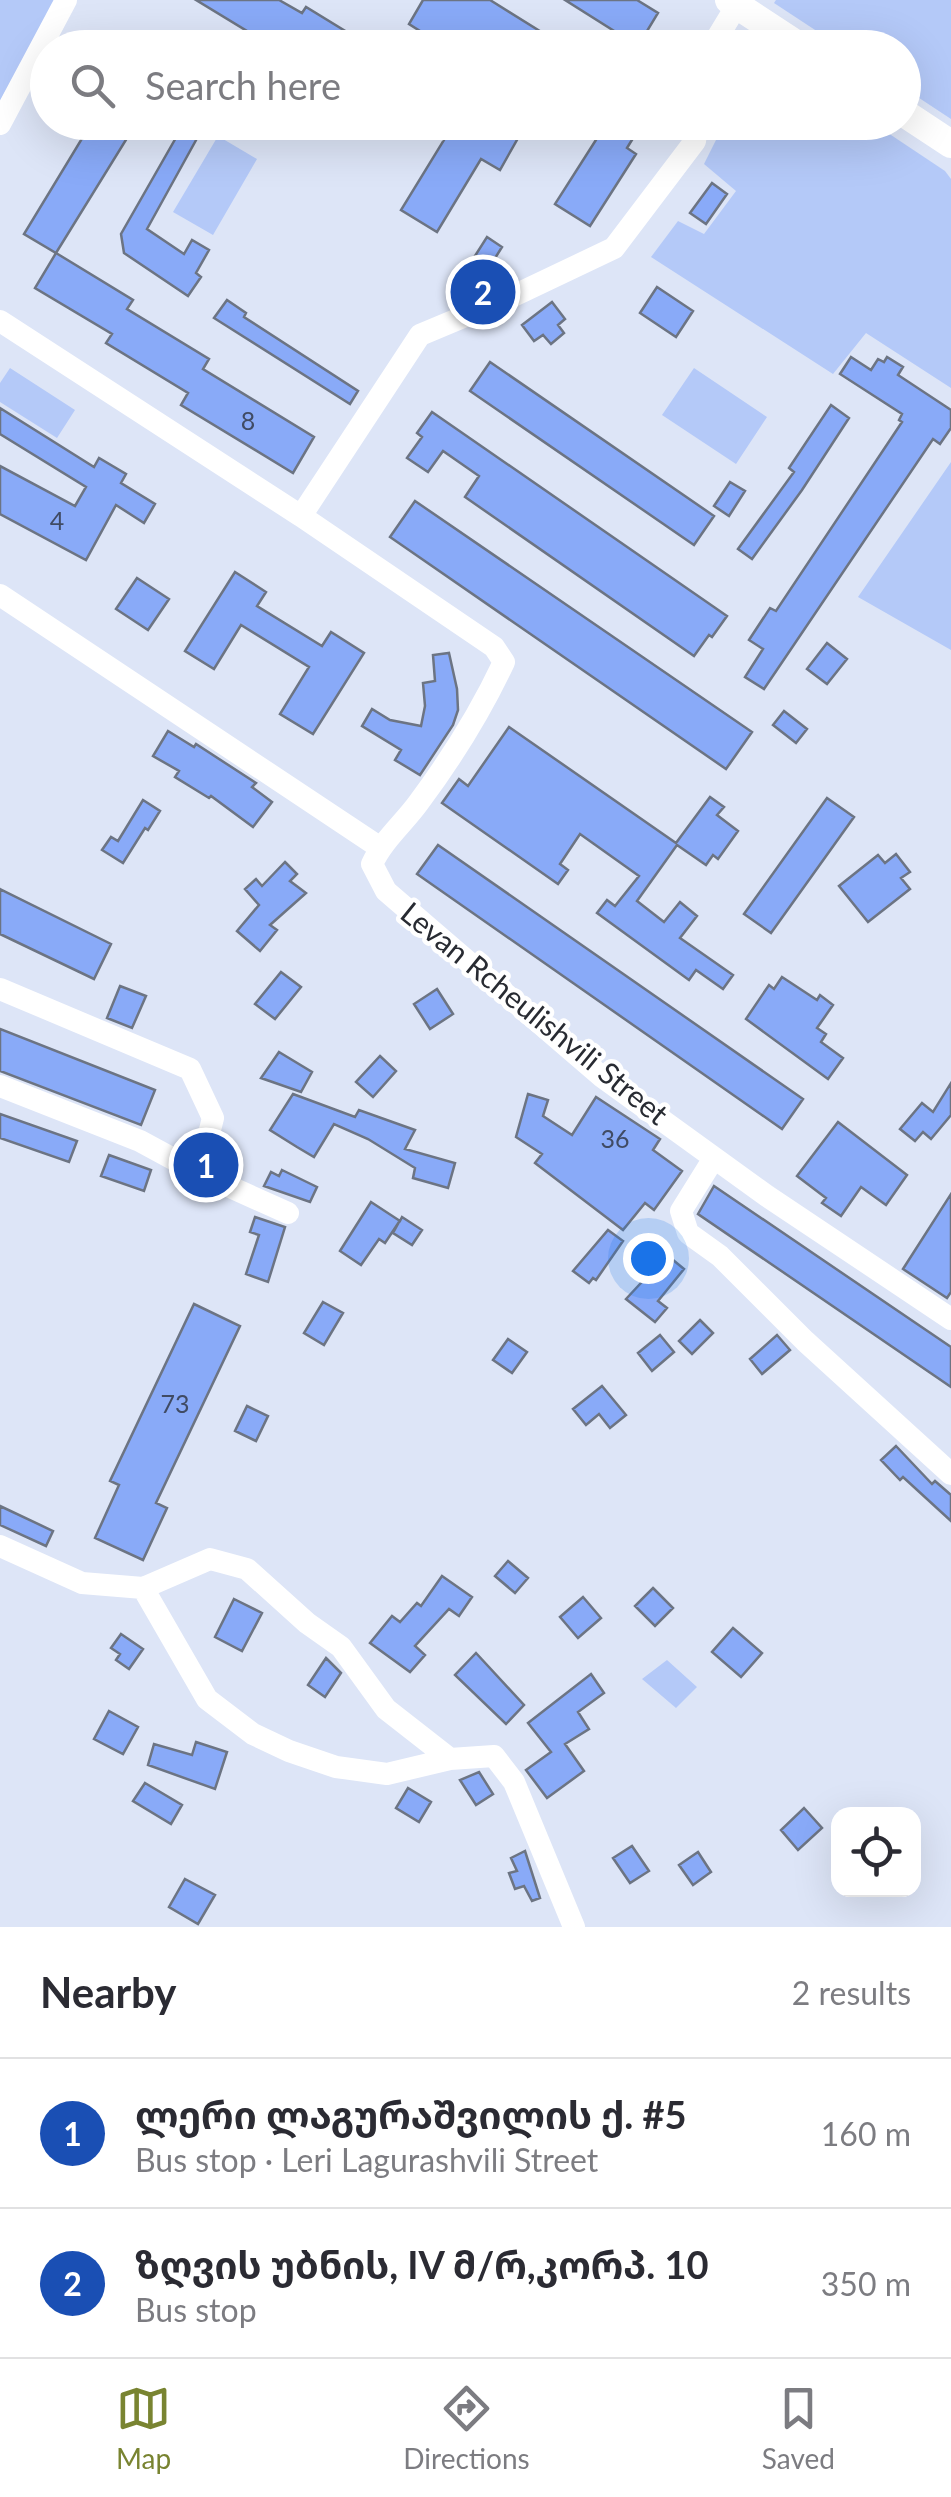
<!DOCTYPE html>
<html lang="en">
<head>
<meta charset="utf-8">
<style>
	:root { --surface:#fff; --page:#f7f7f7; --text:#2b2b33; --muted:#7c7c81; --line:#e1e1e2; --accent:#798431 }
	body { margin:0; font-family:Lato,"Noto Sans Georgian",sans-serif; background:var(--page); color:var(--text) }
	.controls { position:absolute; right:30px; bottom:30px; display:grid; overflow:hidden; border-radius:20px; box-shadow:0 10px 40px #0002 }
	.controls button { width:90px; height:90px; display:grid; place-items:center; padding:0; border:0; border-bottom:2px solid var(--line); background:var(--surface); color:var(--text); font:50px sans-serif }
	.you { position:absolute; left:648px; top:1258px; width:35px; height:35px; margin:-25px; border:8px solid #fff; border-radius:50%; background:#1a73e8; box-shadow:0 0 0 15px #1a73e833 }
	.badge { display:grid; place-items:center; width:65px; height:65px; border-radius:50%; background:var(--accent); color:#fff; font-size:32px; font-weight:700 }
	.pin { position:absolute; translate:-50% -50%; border:5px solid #fff; box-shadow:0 2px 10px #0006 }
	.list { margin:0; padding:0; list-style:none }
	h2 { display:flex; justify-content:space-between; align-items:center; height:130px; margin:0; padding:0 40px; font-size:42px }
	h2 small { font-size:32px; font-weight:400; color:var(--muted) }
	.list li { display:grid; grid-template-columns:65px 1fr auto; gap:30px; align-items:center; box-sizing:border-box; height:150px; padding:0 40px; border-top:2px solid var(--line) }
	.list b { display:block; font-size:38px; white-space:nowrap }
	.list p { margin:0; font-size:32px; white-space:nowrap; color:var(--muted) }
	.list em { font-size:32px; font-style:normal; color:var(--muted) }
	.icon { flex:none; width:55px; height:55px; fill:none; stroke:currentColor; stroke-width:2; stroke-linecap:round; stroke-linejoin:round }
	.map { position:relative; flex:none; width:951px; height:1927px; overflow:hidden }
	.search { position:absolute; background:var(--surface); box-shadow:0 10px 40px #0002; left:30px; right:30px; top:30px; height:110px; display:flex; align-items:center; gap:25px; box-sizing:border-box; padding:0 35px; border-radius:55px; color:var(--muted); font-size:38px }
	.sheet { height:430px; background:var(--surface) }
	nav { display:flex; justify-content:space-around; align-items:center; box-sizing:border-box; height:140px; border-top:2px solid var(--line); background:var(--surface); font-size:28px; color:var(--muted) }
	nav a { display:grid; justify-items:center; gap:5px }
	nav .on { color:var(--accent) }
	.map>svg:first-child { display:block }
</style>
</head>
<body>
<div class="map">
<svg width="951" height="1927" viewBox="0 0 951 1927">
	<rect width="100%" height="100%" fill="#dde5f7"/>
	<!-- green -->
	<path fill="#b4c9f8" d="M0,0H56L0,101Z
		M776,0H951V119L904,88V48L841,47L774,3Z
		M717,123H873L945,171L951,179V388L866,333L833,374L651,257L678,221L704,234L736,191L704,164L717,138Z
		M218,136L257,159L213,235L173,212Z
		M10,368L75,410L57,438L0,402V383Z
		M694,368L767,417L736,464L662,415Z
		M951,462V650L858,597Z
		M667,1660L697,1687L676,1708L642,1679Z"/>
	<!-- building -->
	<path fill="#89aaf8" stroke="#6c7483" stroke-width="2.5" d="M196,0H279L302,13L306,7L373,48H275Z
		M423,0H490L567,48H447L409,24Z
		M565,0H637L658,13L638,46Z
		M92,122H137L56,253L24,234Z
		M185,122H206L147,229L184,254L192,240L209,250L196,273L201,277L188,296L124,253L121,234Z
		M416,122H520L518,138L500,170L481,159L437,232L401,210L444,140Z
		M586,122H643L627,148L636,154L590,226L555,204L601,132Z
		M712,183L727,194L706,224L690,213Z
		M487,237L502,247L492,263L505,276L486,291L479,284L469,298L454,289Z
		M56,253L133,300L127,309L209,359L203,369L314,437L293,473L181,405L188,393L106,343L112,334L35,288Z
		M657,287L693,311L676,337L640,313Z
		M227,300L246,313L244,317L358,391L350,404L214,318Z
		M552,302L565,319L558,325L564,333L551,344L543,335L534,341L522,325Z
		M851,357L871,370L878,359L884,362L887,357L903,367L898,375L951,410V428L940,444L933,439L764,689L745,677L763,649L749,640L770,608L776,611L902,422L899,420L902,414L840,374Z
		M490,362L714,516L694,545L470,391Z
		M831,405L849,418L802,490L752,559L738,549L794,472L789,468Z
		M0,408L94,467L99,458L126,474L121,483L155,504L144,523L116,505L86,560L0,514V466L75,506L86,487L0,434Z
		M432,412L727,616L712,637L709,635L694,656L465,497L479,476L443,451L428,472L407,458L422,437L417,433Z
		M730,482L745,491L729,516L714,506Z
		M415,501L752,732L726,769L390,537Z
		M235,572L266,592L257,606L322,646L331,632L364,653L313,734L280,714L309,667L241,625L214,669L185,651Z
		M137,578L169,599L148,630L116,609Z
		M827,643L847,659L827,684L807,669Z
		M449,653L457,689L458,710L453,725L420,775L395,760L401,750L362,726L372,709L390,720L421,726L425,706L423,683L435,681L433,655Z
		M784,711L807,729L796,743L773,725Z
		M509,727L676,843L710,797L724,807L717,815L738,831L718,859L713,855L706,865L677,845L637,901L664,922L680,902L697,916L680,938L733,975L723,989L696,970L689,980L597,913L607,900L615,906L639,876L580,834L560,864L568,870L558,884L442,803L459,779L468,786Z
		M168,731L194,747L196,744L256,783L252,787L272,802L253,827L211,796L209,798L175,777L179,771L153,756Z
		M827,798L854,817L771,933L744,914Z
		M143,800L160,811L148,830L145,828L123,863L102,850L111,837L118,841Z
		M438,845L803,1099L782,1129L417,874Z
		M896,854L910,872L901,878L910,889L868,922L839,886L878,855L885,863Z
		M285,862L297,874L290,881L306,893L270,925L277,930L260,951L237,931L259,905L245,889L256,879L262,886Z
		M0,889L111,944L94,979L0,934Z
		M281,972L301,987L275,1019L255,1004Z
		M782,977L817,1000L820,995L833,1005L817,1028L826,1034L821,1042L843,1058L828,1079L746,1019L769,985L774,989Z
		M120,986L146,996L132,1028L107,1018Z
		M437,989L453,1014L430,1029L414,1004Z
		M0,1029L155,1090L141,1125L0,1071Z
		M279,1052L312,1072L301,1092L261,1078Z
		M380,1056L396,1071L373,1097L356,1082Z
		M951,1083V1115L931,1139L923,1132L915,1141L900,1129L922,1103L933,1112Z
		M293,1094L355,1117L359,1110L415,1130L405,1149L455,1163L448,1188L413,1178L415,1168L368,1139L334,1124L314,1157L297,1147L270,1130Z
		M528,1094L548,1100L543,1116L572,1135L596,1097L660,1139L653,1150L682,1171L654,1210L645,1203L623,1230L535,1163L542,1154L516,1137Z
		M0,1114L77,1141L69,1162L0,1138Z
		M838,1122L907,1175L886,1205L861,1187L841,1216L822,1203L826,1198L797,1176Z
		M109,1155L151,1170L144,1191L101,1176Z
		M282,1170L317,1187L310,1202L264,1186L271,1172L279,1176Z
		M714,1186L951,1347V1387L698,1214Z
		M951,1194V1292L947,1298L903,1269Z
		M371,1202L400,1221L402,1217L422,1230L412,1245L393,1233L399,1222L385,1243L379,1239L361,1265L340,1251Z
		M255,1217L285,1227L268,1282L246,1274L259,1235L250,1232Z
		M608,1230L623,1241L596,1280L593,1278L589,1283L573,1271Z
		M667,1255L684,1269L658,1301L667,1308L655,1322L626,1299Z
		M323,1302L343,1313L324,1345L304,1333Z
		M194,1304L240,1326L156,1503L167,1508L143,1560L95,1538L119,1485L110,1481Z
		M700,1320L713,1333L692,1354L679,1341Z
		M660,1335L674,1352L652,1371L638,1353Z
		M777,1335L790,1350L762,1374L750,1359Z
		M508,1339L527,1352L512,1373L493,1360Z
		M602,1386L626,1415L610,1428L599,1414L586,1425L573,1409Z
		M247,1406L268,1416L256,1441L235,1431Z
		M896,1446L932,1484L935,1481L951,1495V1521L903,1477L900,1480L881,1460Z
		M0,1506L53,1531L46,1546L0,1525Z
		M508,1561L528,1578L515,1593L495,1576Z
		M442,1576L472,1597L459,1616L449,1609L415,1646L425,1655L410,1672L370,1643L392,1616L400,1622L417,1603L421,1606Z
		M653,1588L673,1608L655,1626L635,1606Z
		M583,1597L601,1618L578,1638L560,1617Z
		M234,1599L262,1613L242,1651L215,1637Z
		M733,1628L762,1653L741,1677L712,1652Z
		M121,1634L143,1649L129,1669L116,1660L120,1654L111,1648Z
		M476,1653L524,1705L506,1724L455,1675Z
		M326,1658L341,1673L325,1697L308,1685Z
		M591,1674L604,1693L578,1712L589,1729L565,1744L584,1771L547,1798L526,1770L551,1752L528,1723Z
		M109,1711L138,1727L123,1754L94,1739Z
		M196,1742L227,1752L215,1789L148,1765L154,1744L192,1755Z
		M479,1772L493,1794L476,1805L460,1780Z
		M145,1783L182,1805L171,1824L133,1801Z
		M408,1788L431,1802L419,1822L396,1808Z
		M804,1808L822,1828L798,1850L781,1830Z
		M632,1846L649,1871L630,1883L613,1858Z
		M525,1851L540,1898L532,1901L524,1886L515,1889L509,1873L517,1871L511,1858Z
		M698,1852L711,1872L693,1885L679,1865Z
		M185,1879L215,1895L198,1924L169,1907Z"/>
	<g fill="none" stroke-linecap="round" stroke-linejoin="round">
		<!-- minor -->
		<path stroke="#fff" stroke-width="22" d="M711,48L737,5
			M698,122L695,141L614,248L511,297L420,335L301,516L494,647L504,662C481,711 451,759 419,802C404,823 383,840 372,864L386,891L601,1076L767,1196L951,1319
			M0,124L66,0
			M0,321L301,516
			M0,595L379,847
			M0,989L190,1069L213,1118L199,1173
			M0,1086L140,1141L199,1173L288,1213
			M714,1158L681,1211L688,1233L720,1256L805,1341L951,1474
			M0,1546L82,1583L143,1588L210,1559L247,1569L307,1623L341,1647L386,1709L450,1759
			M143,1588L207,1699L253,1734L289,1751L336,1767L387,1774L450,1759L494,1756L514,1782L574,1927"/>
		<!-- tertiary -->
		<path stroke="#fff" stroke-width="28" d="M729,0L802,48
			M904,113L951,144"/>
	</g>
	<g text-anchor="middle" stroke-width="9" stroke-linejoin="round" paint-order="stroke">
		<!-- number labels -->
		<g font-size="25" fill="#404b64">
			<text x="248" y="430">8</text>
			<text x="57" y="530">4</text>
			<text x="615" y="1148">36</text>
			<text x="175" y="1413">73</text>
		</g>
		<!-- street labels -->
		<g font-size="30" fill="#282b32" stroke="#fff">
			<text transform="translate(534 1014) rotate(39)" y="10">Levan Rcheulishvili Street</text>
		</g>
	</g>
</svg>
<div class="controls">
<button><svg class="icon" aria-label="locate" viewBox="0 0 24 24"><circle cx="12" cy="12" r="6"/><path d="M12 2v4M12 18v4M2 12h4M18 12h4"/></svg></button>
</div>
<div class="you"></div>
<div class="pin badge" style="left:206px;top:1165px;background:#1a4fb4">1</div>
<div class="pin badge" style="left:483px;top:292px;background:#1a4fb4">2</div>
<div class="search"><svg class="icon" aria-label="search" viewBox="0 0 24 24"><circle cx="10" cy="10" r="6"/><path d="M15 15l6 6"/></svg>Search here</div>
</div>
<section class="sheet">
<h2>Nearby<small>2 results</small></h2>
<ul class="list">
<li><span class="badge" style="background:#1a4fb4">1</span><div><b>ლერი ლაგურაშვილის ქ. #5</b><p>Bus stop · Leri Lagurashvili Street</p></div><em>160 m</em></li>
<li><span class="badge" style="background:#1a4fb4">2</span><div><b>ზღვის უბნის, IV მ/რ,კორპ. 10</b><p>Bus stop</p></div><em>350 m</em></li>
</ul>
</section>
<nav>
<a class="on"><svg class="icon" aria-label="map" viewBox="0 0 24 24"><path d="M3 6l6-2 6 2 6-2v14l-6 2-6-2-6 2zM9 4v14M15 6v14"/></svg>Map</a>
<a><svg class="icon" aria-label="directions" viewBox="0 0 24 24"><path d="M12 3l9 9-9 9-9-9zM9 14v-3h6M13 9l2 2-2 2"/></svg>Directions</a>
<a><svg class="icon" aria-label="saved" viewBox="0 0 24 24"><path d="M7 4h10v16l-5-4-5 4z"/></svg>Saved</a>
</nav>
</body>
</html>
